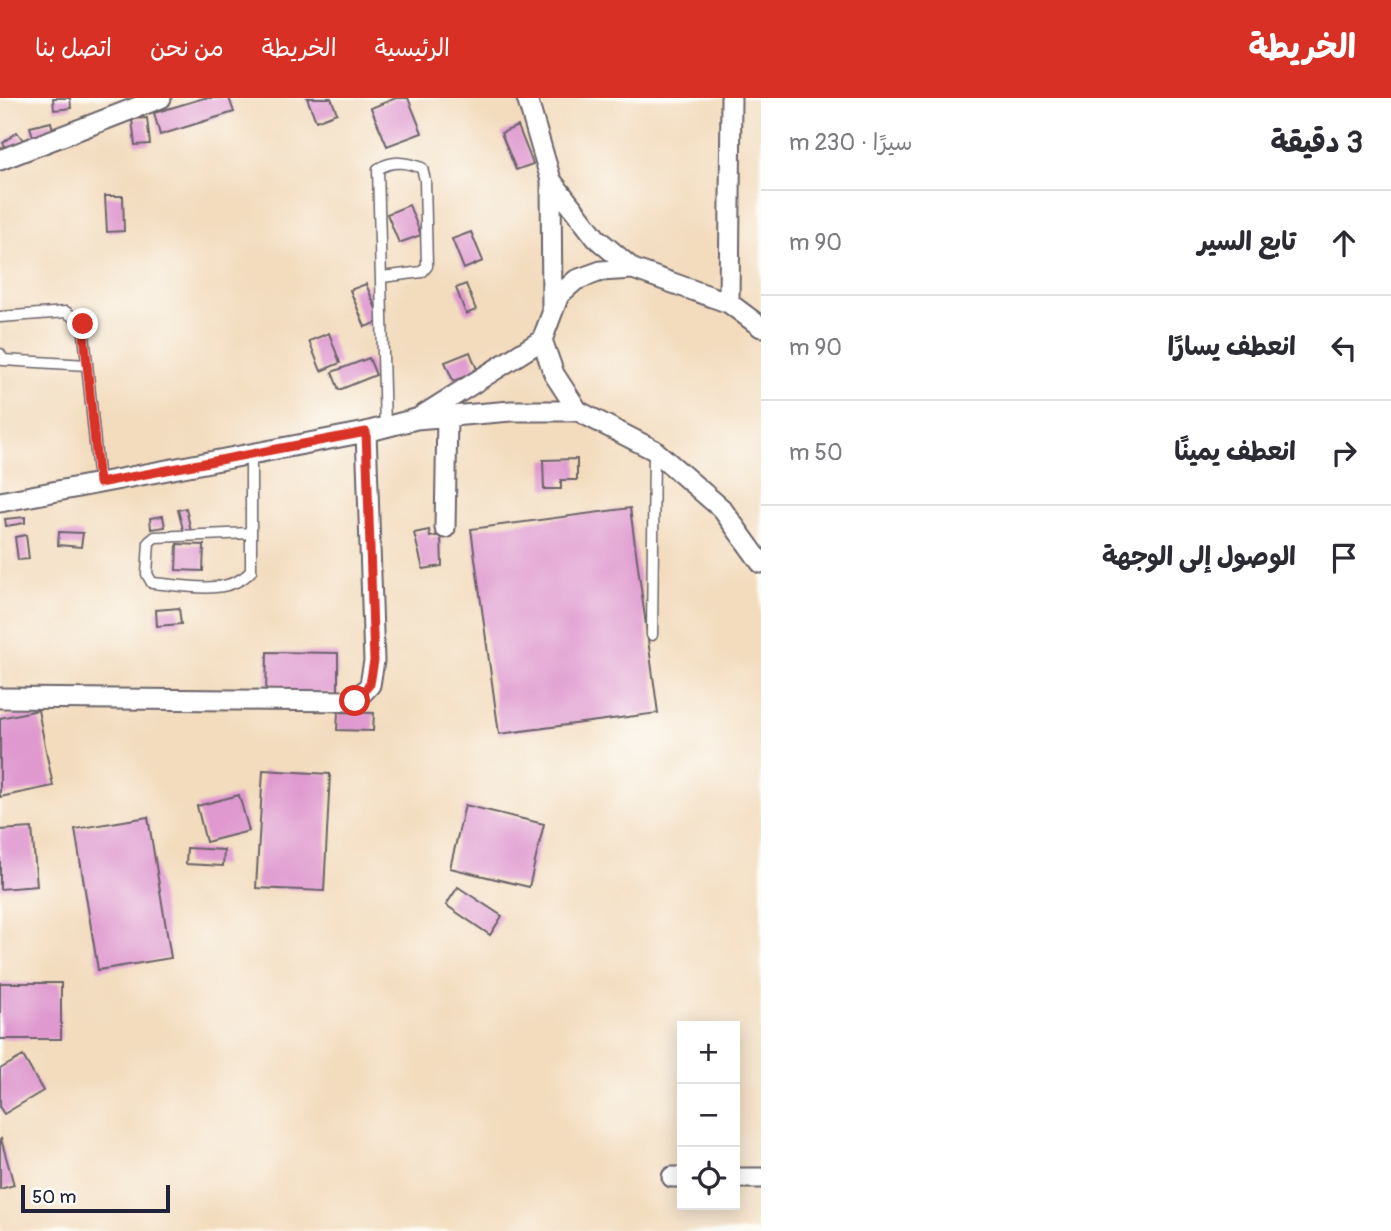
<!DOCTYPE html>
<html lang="ar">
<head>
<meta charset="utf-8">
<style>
	:root { --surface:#fff; --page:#f2f2f3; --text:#2b2b33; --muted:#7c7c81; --line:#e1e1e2; --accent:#d93025 }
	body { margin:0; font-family:Pangolin,"Playpen Sans Arabic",sans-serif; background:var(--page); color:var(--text); direction:rtl }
	.controls { position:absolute; right:21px; bottom:21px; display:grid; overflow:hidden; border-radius:0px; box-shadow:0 4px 18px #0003 }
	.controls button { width:63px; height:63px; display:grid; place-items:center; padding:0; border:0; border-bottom:2px solid var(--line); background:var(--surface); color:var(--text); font:35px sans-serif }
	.scale { position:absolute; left:21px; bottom:18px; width:149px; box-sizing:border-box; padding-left:7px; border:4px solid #22223b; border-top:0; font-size:19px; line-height:24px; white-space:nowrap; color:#22223b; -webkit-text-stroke:5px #fdfcf7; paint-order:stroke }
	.stop { position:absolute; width:21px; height:21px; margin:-16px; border:5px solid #d93025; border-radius:50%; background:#fff }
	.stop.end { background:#d93025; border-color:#fff; box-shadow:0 2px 7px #0008 }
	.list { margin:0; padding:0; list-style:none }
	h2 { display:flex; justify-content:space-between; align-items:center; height:91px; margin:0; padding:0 28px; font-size:30px }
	h2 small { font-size:23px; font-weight:400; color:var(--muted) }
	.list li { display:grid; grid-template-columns:46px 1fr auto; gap:21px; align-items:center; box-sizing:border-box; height:105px; padding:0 28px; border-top:2px solid var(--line) }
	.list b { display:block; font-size:26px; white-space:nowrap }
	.list em { font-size:23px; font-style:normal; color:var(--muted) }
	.icon { flex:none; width:38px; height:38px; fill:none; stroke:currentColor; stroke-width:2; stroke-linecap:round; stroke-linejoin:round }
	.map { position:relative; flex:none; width:761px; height:1133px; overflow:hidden; direction:ltr }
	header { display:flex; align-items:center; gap:42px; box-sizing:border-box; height:98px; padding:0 35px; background:var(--accent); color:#fff }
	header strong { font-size:33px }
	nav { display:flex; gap:38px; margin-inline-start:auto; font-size:24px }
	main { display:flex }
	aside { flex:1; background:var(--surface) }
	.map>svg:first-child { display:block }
</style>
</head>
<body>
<header>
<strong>الخريطة</strong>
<nav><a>الرئيسية</a><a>الخريطة</a><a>من نحن</a><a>اتصل بنا</a></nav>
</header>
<main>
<aside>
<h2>3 دقيقة<small>سيرًا · 230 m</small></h2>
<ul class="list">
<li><svg class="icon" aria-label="ahead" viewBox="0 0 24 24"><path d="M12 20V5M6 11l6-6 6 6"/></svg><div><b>تابع السير</b></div><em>90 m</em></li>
<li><svg class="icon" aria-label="left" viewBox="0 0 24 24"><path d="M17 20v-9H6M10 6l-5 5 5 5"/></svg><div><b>انعطف يسارًا</b></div><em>90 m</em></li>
<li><svg class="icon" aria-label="right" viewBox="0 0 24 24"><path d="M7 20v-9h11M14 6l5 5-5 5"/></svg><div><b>انعطف يمينًا</b></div><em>50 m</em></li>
<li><svg class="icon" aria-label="arrive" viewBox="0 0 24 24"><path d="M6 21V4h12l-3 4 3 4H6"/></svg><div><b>الوصول إلى الوجهة</b></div></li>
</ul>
</aside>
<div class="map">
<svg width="761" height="1133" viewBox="0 0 761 1133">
	<rect width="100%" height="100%" fill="#fdfcf7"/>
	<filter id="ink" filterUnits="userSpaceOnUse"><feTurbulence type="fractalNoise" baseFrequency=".0143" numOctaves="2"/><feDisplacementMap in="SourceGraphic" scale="14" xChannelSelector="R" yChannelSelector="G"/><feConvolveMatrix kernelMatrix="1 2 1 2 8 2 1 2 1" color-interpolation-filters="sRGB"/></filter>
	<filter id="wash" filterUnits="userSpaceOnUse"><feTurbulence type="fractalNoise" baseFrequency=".00686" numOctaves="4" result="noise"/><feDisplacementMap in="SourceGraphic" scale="28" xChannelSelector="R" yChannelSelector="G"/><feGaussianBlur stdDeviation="1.57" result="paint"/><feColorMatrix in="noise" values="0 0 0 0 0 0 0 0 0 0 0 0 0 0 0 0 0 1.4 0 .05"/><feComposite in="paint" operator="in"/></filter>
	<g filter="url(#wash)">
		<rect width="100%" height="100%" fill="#f3dcbe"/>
		<g id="blocks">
			<!-- building -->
			<path fill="#df99cf" d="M53,0H70L71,10L54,12Z
				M204,0H229L234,14L160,37L154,15Z
				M307,0H331L337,15L316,23Z
				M396,0H408L422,35L387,48L371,10Z
				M147,20L150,46L135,47L132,21Z
				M51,24L54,36L34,41L30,29Z
				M518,28L533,66L516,72L501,35Z
				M17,34L23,42L8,53L3,45Z
				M105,98H123L124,133L107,134Z
				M409,107L421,137L399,145L387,116Z
				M471,134L483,163L464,171L452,141Z
				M366,186L381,223L365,229L350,192Z
				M466,186L476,212L466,216L456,190Z
				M329,235L340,265L321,273L309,243Z
				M470,254L478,274L453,283L445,264Z
				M369,260L376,277L339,292L332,274Z
				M577,361V382H561V391H544L543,362Z
				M186,410L191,434L184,435L178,412Z
				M630,410L658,615L499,636L471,431Z
				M163,418L165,429L151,431L150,420Z
				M25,419V425L6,428L5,421Z
				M429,432L430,439L441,437L442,468L423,471L414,435Z
				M59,434L83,435L81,449L58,447Z
				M26,437L29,461L18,462L15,439Z
				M177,446L204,447L203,473L176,472Z
				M179,510L181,526L157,528L156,512Z
				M267,554L338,555V596L266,595Z
				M38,612L53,688L0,699V620Z
				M338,614L374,615L373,633L337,632Z
				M263,672L330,676L324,793L256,790Z
				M239,697L249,733L206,744L197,708Z
				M465,707L544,726L529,789L450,770Z
				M148,719L171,860L98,872L75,731Z
				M32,730L37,788L0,791V732Z
				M187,750L224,752L223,768L186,766Z
				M458,789L502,818L490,837L446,807Z
				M0,885H61V941H0Z
				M23,958L43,993L4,1016L0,1010V971Z
				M1,1041L14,1087L0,1091V1042Z"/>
		</g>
	</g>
	<g filter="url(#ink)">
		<use href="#blocks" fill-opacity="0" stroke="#6b6369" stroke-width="2"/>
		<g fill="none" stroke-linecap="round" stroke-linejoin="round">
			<!-- lane casing -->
			<g stroke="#6b6369" stroke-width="13">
				<path id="lane" d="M382,179L422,174L427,168L425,82L422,70C406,64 393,62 378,71L385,330
					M0,219L66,214L83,226L99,385
					M0,256L3,262L87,267
					M251,435L155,439L149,444L147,476L152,485C184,487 228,499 251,473V355
					M652,537L654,352"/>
			</g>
			<!-- street casing -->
			<g stroke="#6b6369" stroke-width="23">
				<path id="street" d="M527,0L551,82L552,211
					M0,62L161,0
					M551,82L596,140L633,171
					M729,205L731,0
					M761,229L729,205L633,171L601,173L576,182L559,197L542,242L554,276L578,313L654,352L722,411L761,465
					M420,319L542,242
					M0,404L366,334L416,321L511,313H578
					M445,430L447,319
					M0,600L355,603L370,587L374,563L366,334
					M672,1079H682
					M735,1080H761"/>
			</g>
			<!-- lane -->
			<use href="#lane" stroke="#fff" stroke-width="10"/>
			<!-- street -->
			<use href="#street" stroke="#fff" stroke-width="19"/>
		</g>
	</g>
	<g fill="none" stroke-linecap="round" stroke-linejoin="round" filter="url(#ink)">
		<!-- route -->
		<path stroke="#d93025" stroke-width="9" d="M83,226L99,385L366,334L374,563L370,586L355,603"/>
	</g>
</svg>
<div class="controls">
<button>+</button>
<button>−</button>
<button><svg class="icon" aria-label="locate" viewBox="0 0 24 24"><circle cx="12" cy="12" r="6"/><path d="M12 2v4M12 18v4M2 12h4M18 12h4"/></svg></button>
</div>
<div class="scale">50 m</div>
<div class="stop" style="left:355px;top:603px"></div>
<div class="stop end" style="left:83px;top:226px"></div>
</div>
</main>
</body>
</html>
